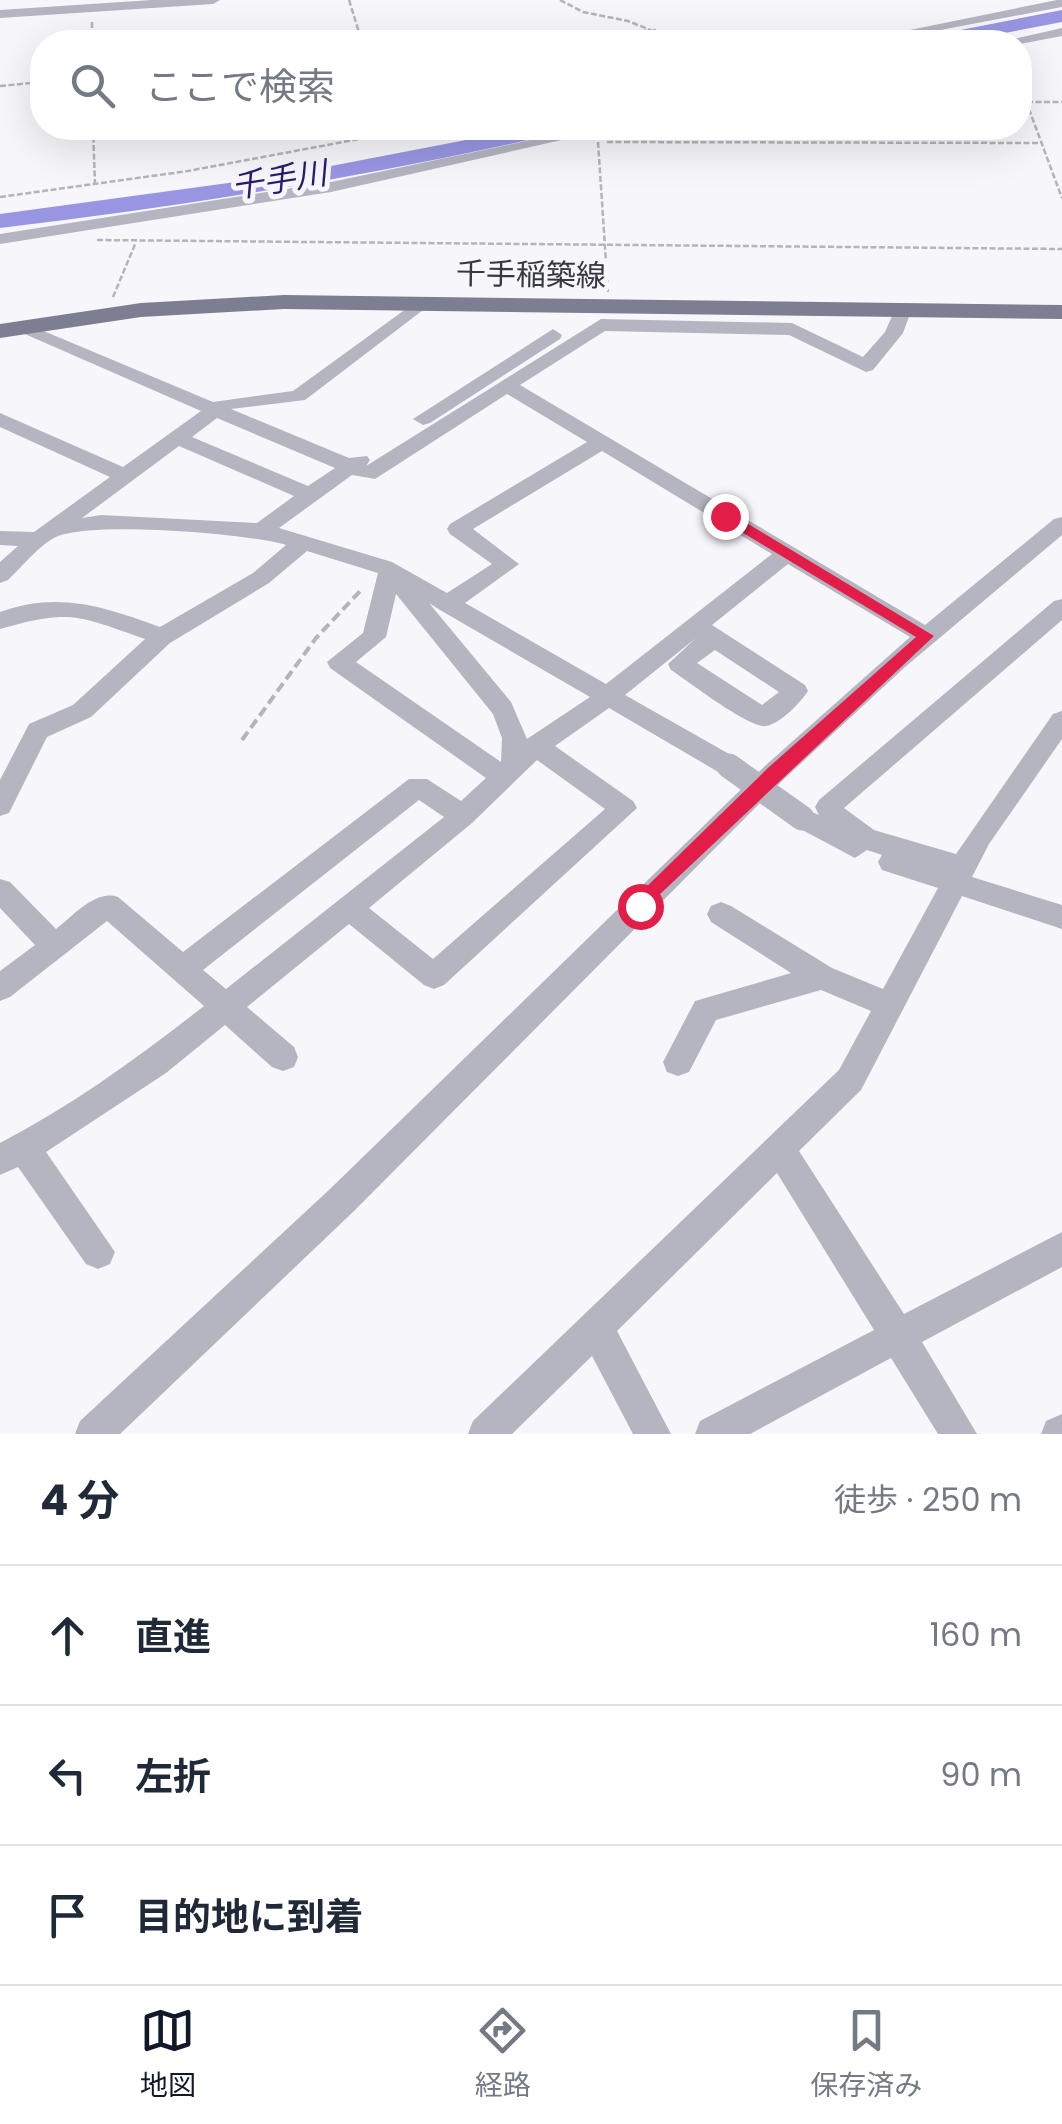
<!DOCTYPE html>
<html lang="ja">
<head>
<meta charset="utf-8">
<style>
	:root { --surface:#fff; --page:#f6f6f7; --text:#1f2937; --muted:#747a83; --line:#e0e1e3; --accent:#111827 }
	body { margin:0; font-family:Poppins,"Noto Sans JP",sans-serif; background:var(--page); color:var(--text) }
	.stop { position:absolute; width:30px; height:30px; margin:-22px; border:8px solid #e11d48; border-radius:50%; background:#fff }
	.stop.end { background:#e11d48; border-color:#fff; box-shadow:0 2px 10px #0008 }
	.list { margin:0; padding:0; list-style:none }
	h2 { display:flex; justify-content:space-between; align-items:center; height:130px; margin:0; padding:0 40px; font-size:42px }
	h2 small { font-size:32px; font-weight:400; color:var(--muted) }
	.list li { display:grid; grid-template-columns:65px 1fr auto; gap:30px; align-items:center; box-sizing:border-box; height:140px; padding:0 40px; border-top:2px solid var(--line) }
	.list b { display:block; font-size:38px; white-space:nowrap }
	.list em { font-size:32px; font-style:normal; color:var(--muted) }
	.icon { flex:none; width:55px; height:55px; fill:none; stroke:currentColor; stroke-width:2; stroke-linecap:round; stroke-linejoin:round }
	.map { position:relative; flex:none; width:1062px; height:1434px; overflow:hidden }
	.search { position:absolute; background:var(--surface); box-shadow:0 10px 40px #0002; left:30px; right:30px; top:30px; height:110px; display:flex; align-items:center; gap:25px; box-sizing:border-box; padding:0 35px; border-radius:40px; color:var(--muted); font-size:38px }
	.sheet { height:550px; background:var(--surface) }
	nav { display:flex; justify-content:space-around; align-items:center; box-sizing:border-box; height:140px; border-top:2px solid var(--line); background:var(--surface); font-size:28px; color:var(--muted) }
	nav a { display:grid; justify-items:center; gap:5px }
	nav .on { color:var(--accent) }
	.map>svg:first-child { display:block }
</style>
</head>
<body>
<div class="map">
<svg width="1062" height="1434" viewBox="0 0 1062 1434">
	<rect width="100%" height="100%" fill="#f6f6fb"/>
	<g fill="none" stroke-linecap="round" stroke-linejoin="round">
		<!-- river -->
		<path fill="#9896e2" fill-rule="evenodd" d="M1062,10V22L957,42H920L930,36Z
			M528,128H566L555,134C371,176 187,206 0,228V214L279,176Z"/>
		<!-- path-far1 -->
		<path stroke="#b4b4bb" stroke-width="2.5" stroke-dasharray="6 2.5" stroke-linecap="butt" d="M349,0L362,42
			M560,0L583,12L628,21L680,42
			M92,22V42
			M509,42L656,30
			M1020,85L1062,198
			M0,86L42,82
			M1027,102H1062
			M93,128L95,184
			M598,142L608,292
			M607,142L1042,143
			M0,197L188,171L418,128
			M97,240L1062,249
			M113,297L136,242"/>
		<!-- path -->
		<path stroke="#b4b4bb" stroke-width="4" stroke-dasharray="10 5" stroke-linecap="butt" d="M242,740L316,638L363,588"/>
		<!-- minor -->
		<path fill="#b4b5c1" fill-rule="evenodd" d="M152,0H220L213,4L0,18V10Z
			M1057,0H1062V7L877,42H851Z
			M1062,28V36L1020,44L1000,42Z
			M588,128H615L331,192L0,244V234L331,182Z
			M421,298L430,303L427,307L305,400L231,409L349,458L367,456L370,460L366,466L601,319L792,323L863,357L885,332L896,307L902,305L911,311L903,333L873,370L866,372L789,335L605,331L520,385L925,625L1054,519L1062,517V535L905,667L784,779L354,1211L120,1434H75L80,1421L330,1189L766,765L910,637L788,564L712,625L805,685L808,691C801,702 780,724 766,726C750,729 688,681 671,670L668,664L696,638L625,695L738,759L742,766L738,773H720L609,708L555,746L633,801L637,808L444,985L434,989L424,985L349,924L247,1007L294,1047L298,1057L294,1067L283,1071L272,1067L225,1025L166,1073L46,1152L115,1252L110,1264L98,1269L86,1264L18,1167L0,1175V1143C73,1105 139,1057 204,1006L107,921L10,997L0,1001V971L35,945L0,908V879L10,882L56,929C73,916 96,889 118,897L183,952L409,779H427L461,801L486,778L330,668L327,662L363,633L378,573L307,551L269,583L170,643L91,717L47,737L9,813L0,816V780L29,724L73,705L145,639C77,615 70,609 0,629V612C59,591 104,607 160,627L253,573L286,545C245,533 101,522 61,535C42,541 23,566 8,580L0,583V562L18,546L0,545V531L34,532L110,477L0,427V413L123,467L201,411L11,328L20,322L27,324L213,402L293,391ZM507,394L587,442L450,524L447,529L450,534L492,564L447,593L392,562L279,528L352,475L375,479ZM217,418L335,468L308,486L192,437ZM179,446L294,496L257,523L101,515L82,518ZM602,451L772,554L606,684L465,603L519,564L473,529ZM396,594L493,714L502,738L501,762L356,662L386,637ZM429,603L440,610L590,697L527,739L511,702ZM715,650L779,692L762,705L697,663ZM537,760L605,809L433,959L369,908L472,823ZM419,800L444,817L226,989L203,970Z
			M553,329L562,335L560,339L430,423L423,425L413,419Z
			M1062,599V620L844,808L874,830L956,854L1053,714L1062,711V739L989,844L972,877L1062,905V929L962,896L861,1090L799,1151L904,1314L1062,1232V1267L922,1342L977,1434H938L891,1358L750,1434H695L700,1421L874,1330L777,1173L617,1331L671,1434H633L592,1356L512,1434H468L473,1421L839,1070L871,1011L821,990L716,1020L689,1072L678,1076L667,1072L663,1062L695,1001L791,973L711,922L707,914L711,906L721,902L731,906L832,968L883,989L938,888L882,870L878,862L882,855L867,850L855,858L793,825L789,818L793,811L802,808L819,815L815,807L819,800L1054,601Z
			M1062,1414V1434H1041L1046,1421Z"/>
		<!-- major -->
		<path fill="#7e7e93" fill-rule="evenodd" d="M284,295L1062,305V319L284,309L141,317L0,338V324L141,303Z"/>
		<!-- minor-bridge -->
		<path stroke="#b4b5c1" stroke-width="25" d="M729,766L802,818"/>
	</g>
	<!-- route -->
	<path fill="#e11d48" d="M720,513H730L934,636L640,913L633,911V900L769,767L916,637L720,519Z"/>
	<g text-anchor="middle" stroke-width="10" stroke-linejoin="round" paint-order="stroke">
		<!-- far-street labels -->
		<g font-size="30" fill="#383843" stroke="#f6f6fb">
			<text transform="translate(531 275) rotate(1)" y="10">千手稲築線</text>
		</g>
		<!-- far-water labels -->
		<g font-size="32" font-style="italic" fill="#2c1970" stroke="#f6f6fb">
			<text transform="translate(279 180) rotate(-9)" y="11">千手川</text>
		</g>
	</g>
</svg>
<div class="stop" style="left:640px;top:906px"></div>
<div class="stop end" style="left:725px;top:516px"></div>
<div class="search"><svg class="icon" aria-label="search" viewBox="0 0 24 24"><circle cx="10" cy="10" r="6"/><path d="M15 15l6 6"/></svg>ここで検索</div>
</div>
<section class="sheet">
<h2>4 分<small>徒歩 · 250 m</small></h2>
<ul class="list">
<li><svg class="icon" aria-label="ahead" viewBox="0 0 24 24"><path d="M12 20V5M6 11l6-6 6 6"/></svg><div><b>直進</b></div><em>160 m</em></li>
<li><svg class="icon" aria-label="left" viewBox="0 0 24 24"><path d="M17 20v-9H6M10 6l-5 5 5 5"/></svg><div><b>左折</b></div><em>90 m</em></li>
<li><svg class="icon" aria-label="arrive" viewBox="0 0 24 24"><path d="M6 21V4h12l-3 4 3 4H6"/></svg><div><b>目的地に到着</b></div></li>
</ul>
</section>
<nav>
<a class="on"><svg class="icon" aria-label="map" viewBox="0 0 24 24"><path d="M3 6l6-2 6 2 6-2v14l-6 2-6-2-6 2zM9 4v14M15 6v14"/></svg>地図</a>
<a><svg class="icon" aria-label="directions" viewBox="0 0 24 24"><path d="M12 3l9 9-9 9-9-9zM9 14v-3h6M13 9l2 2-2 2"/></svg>経路</a>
<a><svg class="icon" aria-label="saved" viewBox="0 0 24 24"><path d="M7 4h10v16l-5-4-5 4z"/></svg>保存済み</a>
</nav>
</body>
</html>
